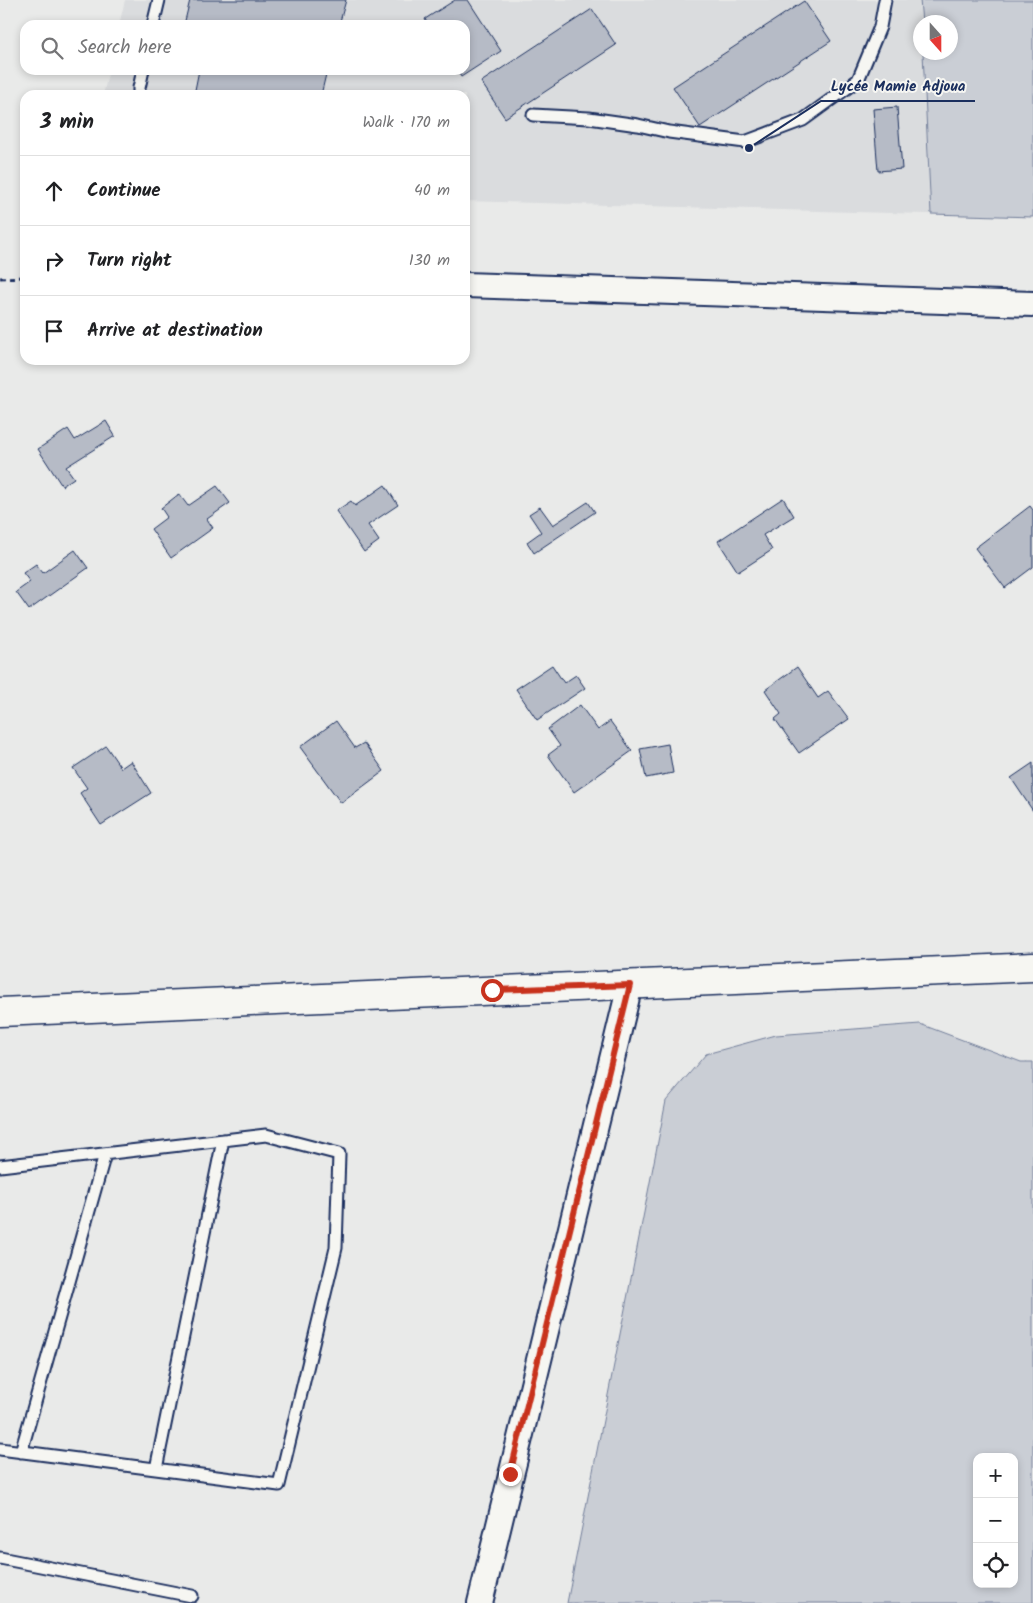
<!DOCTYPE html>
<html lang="en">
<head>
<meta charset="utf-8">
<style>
	:root { --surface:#fff; --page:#f2f2f2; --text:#202124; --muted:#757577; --line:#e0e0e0 }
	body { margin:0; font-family:Kalam,sans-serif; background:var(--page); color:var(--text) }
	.controls { position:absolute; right:15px; bottom:15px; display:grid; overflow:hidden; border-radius:10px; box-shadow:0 2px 8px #0003 }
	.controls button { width:45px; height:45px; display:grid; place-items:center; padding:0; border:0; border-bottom:1px solid var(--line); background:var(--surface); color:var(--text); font:25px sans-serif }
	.compass { position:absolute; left:913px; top:15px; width:45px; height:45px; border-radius:50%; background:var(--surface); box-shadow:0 2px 8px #0003; rotate:159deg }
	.stop { position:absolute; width:15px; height:15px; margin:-11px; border:4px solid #c8321e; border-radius:50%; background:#fff }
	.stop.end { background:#c8321e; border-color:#fff; box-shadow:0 1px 5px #0008 }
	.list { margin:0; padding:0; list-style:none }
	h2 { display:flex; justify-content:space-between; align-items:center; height:65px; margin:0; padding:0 20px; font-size:21px }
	h2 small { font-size:16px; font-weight:400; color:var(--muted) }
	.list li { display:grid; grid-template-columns:32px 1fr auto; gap:15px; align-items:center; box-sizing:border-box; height:70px; padding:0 20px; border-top:1px solid var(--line) }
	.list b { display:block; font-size:19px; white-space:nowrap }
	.list em { font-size:16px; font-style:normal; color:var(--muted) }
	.icon { flex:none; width:28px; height:28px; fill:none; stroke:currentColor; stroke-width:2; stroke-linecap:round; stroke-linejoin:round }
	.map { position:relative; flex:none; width:1033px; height:1603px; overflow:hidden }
	.search { position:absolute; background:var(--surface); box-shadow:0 2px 8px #0003; left:20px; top:20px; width:450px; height:55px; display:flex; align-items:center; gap:12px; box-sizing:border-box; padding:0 18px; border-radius:15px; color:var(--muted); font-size:19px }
	.panel { position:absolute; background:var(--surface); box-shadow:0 2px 8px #0003; left:20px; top:90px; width:450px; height:275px; border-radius:15px }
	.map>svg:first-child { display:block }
</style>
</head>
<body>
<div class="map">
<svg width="1033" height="1603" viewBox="0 0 1033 1603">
	<rect width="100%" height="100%" fill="#e9eae9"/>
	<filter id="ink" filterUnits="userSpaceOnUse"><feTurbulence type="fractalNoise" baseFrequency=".02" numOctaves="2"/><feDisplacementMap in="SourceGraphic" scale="10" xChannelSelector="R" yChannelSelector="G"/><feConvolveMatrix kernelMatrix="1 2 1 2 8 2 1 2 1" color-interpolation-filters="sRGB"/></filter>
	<g filter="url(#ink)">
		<!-- built -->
		<path fill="#dadcde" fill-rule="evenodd" d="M125,0H1033V217L465,201V95H103L109,70H465V25H119ZM920,22H950V52H920Z"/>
		<!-- green -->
		<path fill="#caced5" stroke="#727e9a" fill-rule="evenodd" d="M920,0H1033V217L931,214L923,53L950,52V22H922Z
			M920,1024L1021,1062H1033V1603H567L666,1101L706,1054L776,1035ZM977,1457H1014V1584H977Z"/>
		<!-- building -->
		<path fill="#b6bbc6" stroke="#1b2f5e" d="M190,0H346L339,25H184Z
			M455,0H468L501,51L461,77L457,70H465V25H428L425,19Z
			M804,1L831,41L700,127L673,87Z
			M592,9L616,45L505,118L481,82Z
			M199,70H327L321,95H194Z
			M897,107L902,169L878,171L873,109Z
			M106,421L115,436L66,467L74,478L62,486L38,449L68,429L75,440Z
			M385,485L398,505L368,525L379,541L364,552L336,511L351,501L355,506Z
			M217,486L230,503L207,519L213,528L171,558L151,529L167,517L161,508L179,494L188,506Z
			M783,498L794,516L763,535L772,550L738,572L718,541Z
			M588,502L595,512L534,553L527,542L541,532L529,514L540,507L553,525Z
			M1030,506L1033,510V567L1005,588L975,548Z
			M75,550L88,568L29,610L16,592L30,582L23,573L36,564L43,573Z
			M552,665L564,683L576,675L585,688L537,720L516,689Z
			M797,667L818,698L828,691L849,719L799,753L775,719L781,714L765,690Z
			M580,705L598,730L610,721L632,751L574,792L548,755L560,746L548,729Z
			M336,721L355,748L364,743L384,771L341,803L300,747Z
			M668,744L673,773L646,778L640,749Z
			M106,746L121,768L131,761L151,793L101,825L80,793L87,788L73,768Z
			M1033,763V811L1011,778Z"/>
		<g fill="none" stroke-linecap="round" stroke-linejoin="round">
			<!-- lane casing -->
			<g stroke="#1b2f5e" stroke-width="15">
				<path id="lane" d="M153,25L159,0
					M139,95V88L143,70
					M533,115L589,118L638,125L669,132L745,142L803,120L858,80L880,27L885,0
					M0,1166L266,1135L339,1154L336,1248L279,1485L0,1449
					M21,1452L105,1154
					M156,1469L223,1140
					M0,1558L192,1596"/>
			</g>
			<!-- street casing -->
			<g stroke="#1b2f5e" stroke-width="28">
				<path id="street" d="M465,285L1033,304
					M480,1603L630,985"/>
			</g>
			<!-- secondary casing -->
			<g stroke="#1b2f5e" stroke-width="31">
				<path id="secondary" d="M0,1012L1033,967"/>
			</g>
			<!-- path -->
			<path stroke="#1b2f5e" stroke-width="3" stroke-dasharray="5 4" stroke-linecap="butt" d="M0,278L25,277"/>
			<!-- lane -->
			<use href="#lane" stroke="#f6f6f2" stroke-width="11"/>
			<!-- street -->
			<use href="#street" stroke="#f6f6f2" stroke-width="24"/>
			<!-- secondary -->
			<use href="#secondary" stroke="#f6f6f2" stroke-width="28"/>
		</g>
	</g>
	<g fill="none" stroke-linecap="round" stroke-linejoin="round" filter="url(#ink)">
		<!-- route -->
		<path stroke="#c8321e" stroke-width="6" d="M492,990L630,985L510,1474"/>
	</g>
	<!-- callouts -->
	<path fill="none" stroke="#1b2f5e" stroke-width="2" d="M749 148L821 101H975"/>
	<circle fill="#1b2f5e" stroke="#f6f6f2" stroke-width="2" cx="749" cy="148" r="5"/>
	<g font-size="15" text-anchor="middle" font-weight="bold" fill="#1b2f5e" stroke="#f6f6f2" stroke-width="4" stroke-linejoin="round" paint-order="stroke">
		<text x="898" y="91">Lycée Mamie Adjoua</text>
	</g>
</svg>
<div class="controls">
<button>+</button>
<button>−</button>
<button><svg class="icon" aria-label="locate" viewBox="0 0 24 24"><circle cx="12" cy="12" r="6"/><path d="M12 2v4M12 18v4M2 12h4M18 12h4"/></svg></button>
</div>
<svg class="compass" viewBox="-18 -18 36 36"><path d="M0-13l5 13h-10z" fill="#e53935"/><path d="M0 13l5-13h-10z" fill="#757577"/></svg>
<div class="stop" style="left:492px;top:990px"></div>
<div class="stop end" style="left:510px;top:1474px"></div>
<div class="search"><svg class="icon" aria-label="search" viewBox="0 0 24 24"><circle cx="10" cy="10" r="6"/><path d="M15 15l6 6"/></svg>Search here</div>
<section class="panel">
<h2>3 min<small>Walk · 170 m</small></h2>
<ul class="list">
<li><svg class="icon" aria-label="ahead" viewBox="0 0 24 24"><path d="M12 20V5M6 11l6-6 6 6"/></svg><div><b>Continue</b></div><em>40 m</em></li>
<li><svg class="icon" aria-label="right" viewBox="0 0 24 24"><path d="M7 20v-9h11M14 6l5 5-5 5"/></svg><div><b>Turn right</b></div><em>130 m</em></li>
<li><svg class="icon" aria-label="arrive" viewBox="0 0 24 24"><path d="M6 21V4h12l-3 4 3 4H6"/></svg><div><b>Arrive at destination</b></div></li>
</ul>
</section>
</div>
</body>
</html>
